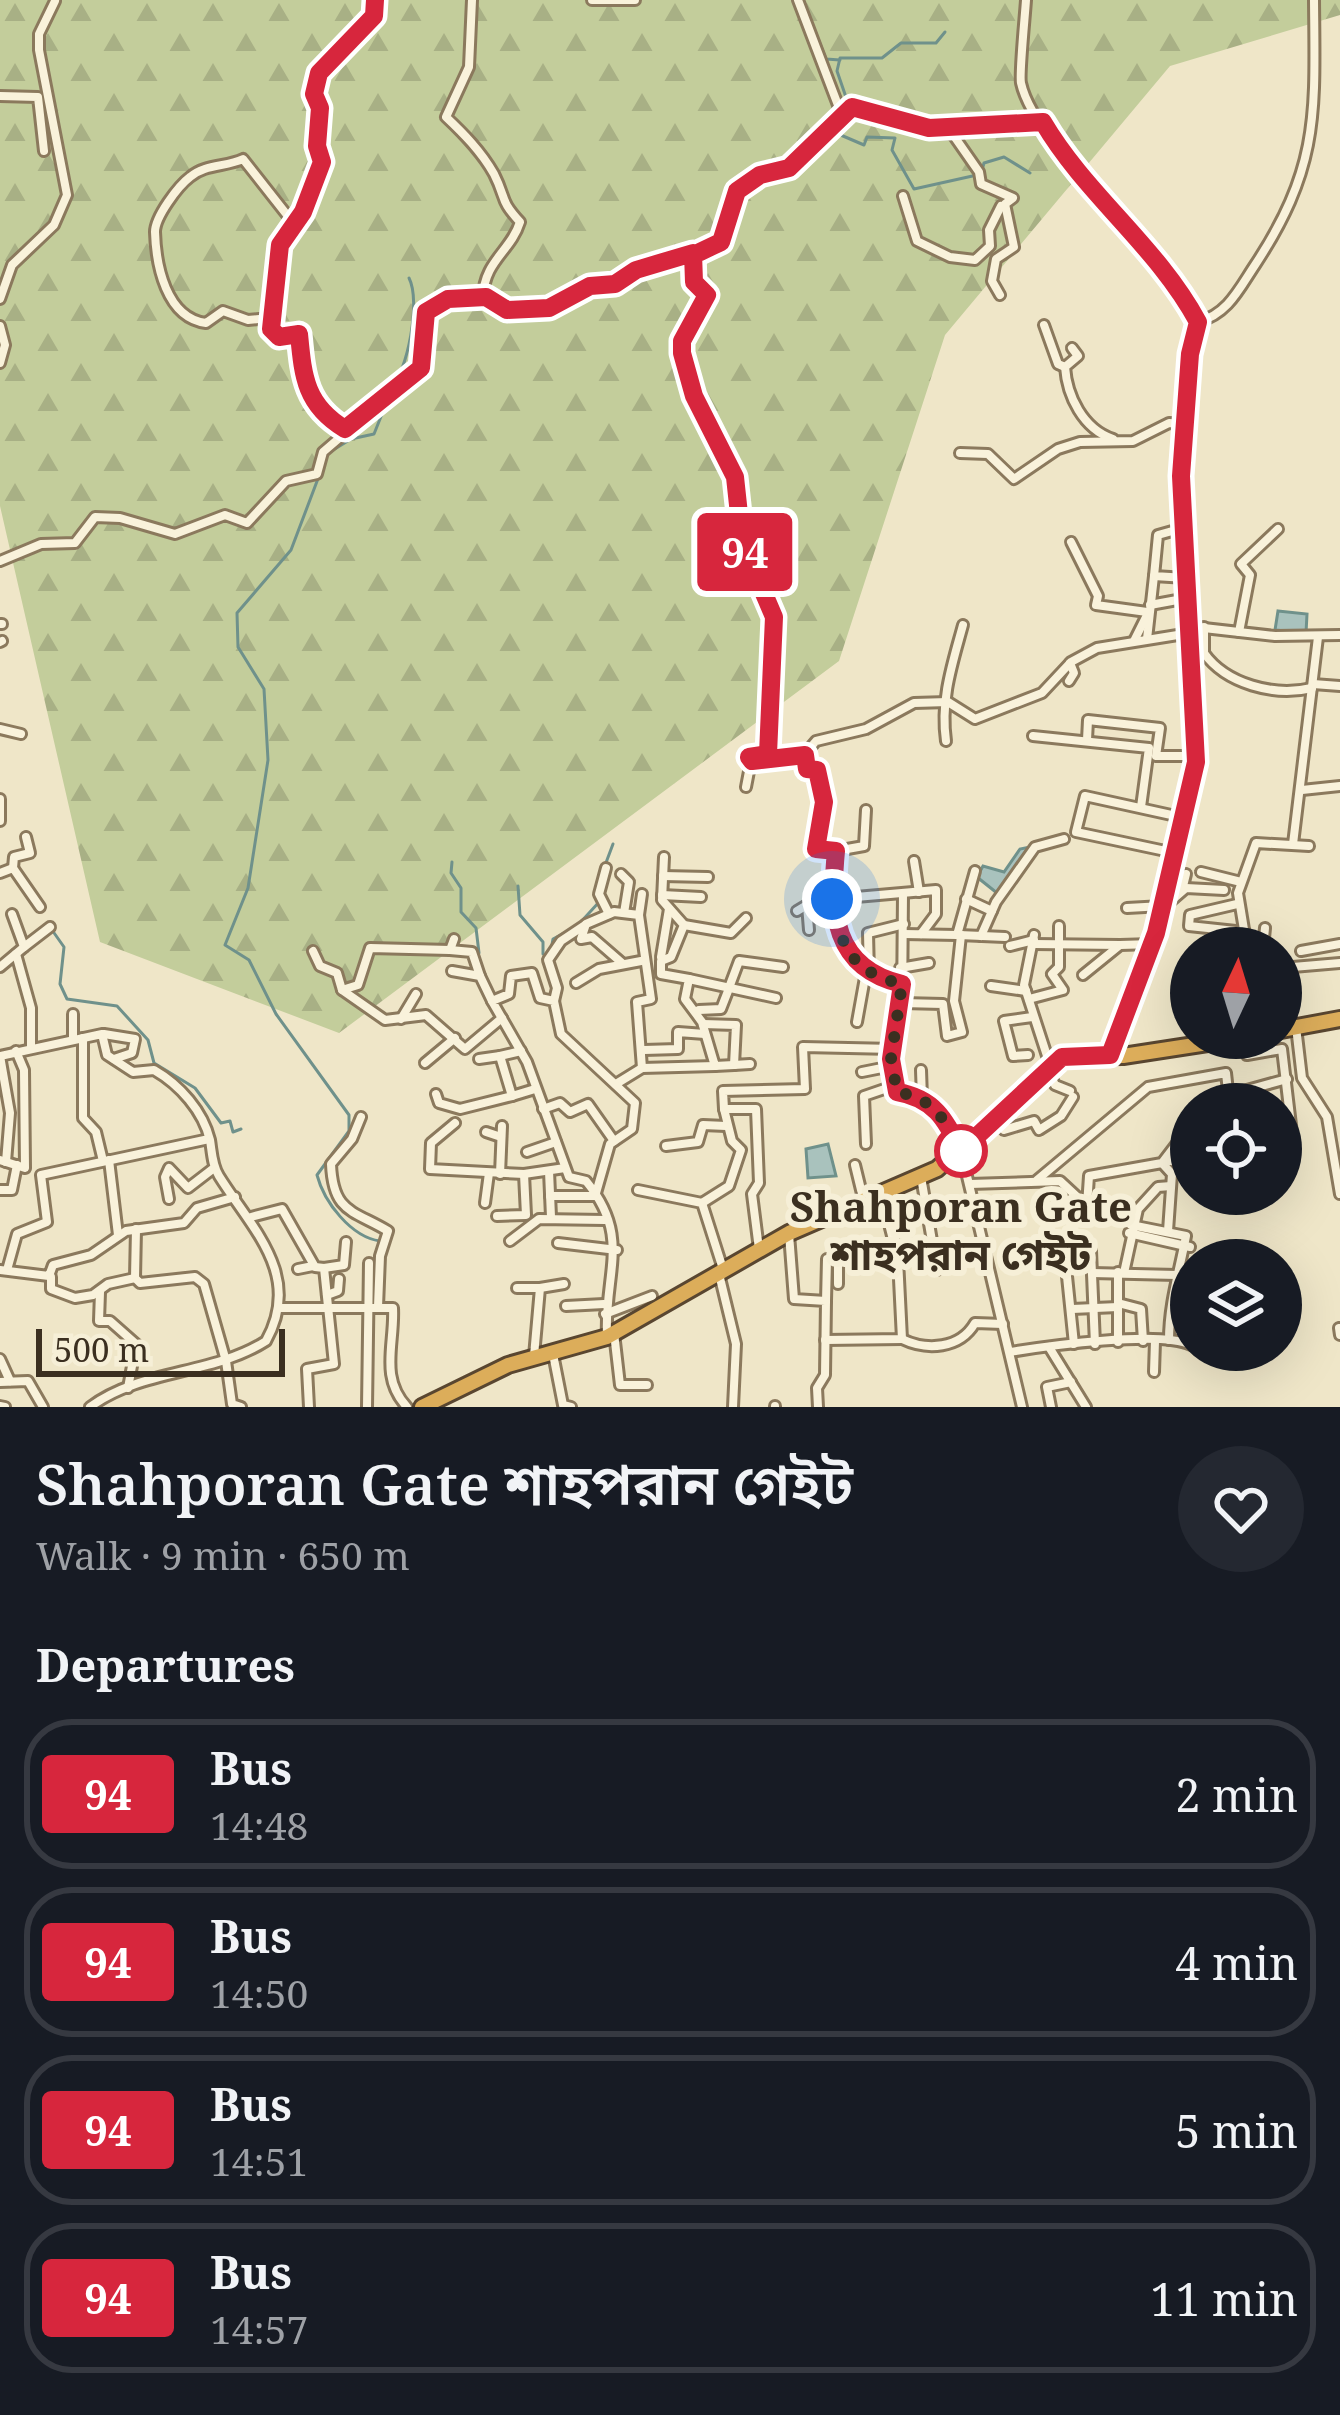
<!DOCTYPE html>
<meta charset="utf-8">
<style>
body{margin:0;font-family:"Noto Serif","Noto Sans Bengali",serif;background:#242831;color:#f1f3f6;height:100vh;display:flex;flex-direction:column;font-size:45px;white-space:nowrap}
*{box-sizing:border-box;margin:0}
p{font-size:39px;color:#9ea1a6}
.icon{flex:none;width:66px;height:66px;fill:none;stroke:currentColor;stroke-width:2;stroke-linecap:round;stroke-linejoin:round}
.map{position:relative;height:1407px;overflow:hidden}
.sheet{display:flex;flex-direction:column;background:#171b24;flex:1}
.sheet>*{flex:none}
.badge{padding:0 24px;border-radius:9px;font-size:42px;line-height:78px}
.needle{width:78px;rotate:4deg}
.tools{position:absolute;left:1170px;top:927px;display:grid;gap:24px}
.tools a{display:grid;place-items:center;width:132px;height:132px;border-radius:50%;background:#171b24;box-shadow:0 12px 48px #0002;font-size:60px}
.scale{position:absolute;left:36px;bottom:30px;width:249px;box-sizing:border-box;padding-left:12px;border:6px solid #3b2f20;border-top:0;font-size:33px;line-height:42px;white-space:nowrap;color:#3b2f20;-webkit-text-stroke:9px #f6efd7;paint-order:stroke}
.you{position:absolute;width:60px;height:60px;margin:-30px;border:9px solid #fff;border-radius:50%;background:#1a73e8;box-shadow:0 0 0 18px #1a73e833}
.map>.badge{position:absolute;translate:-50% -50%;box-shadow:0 0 0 6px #fff}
h2{padding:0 36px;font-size:45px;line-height:108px}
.round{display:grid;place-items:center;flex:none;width:126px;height:126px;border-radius:63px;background:#242831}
.summary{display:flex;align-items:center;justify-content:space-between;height:204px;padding:0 36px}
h1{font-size:57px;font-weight:600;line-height:90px}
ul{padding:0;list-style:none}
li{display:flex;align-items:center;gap:36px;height:150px;margin:0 24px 18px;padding:0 12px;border:6px solid #363941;border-radius:48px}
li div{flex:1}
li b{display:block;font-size:45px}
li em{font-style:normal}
li .badge{min-width:132px;font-weight:700;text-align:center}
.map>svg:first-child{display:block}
.forest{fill:url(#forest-firs)}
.water{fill:#a9c2bd;stroke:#6f918b;stroke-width:3}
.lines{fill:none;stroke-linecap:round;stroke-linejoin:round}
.stream{stroke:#6f918b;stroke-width:3}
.minor-casing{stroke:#8b795d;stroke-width:14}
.highway-casing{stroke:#594630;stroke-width:20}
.minor{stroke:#f9f2db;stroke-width:8}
.highway{stroke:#dcad5a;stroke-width:14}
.line-casing{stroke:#fff;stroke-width:27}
.line{stroke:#d7263d;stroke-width:18}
.walk{stroke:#3b2f20;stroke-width:12;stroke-dasharray:0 21.6}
.stop-dot{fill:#fff;stroke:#d7263d;stroke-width:6}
.labels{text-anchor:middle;stroke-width:12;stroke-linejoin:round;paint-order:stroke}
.stop-label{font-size:42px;font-weight:bold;fill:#3b2f20;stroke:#f6efd7}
</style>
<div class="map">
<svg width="1340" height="1407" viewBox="0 0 1340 1407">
<defs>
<pattern id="forest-firs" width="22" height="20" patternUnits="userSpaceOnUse" patternTransform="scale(3)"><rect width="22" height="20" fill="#c3cd9b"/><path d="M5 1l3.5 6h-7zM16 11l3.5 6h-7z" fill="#a8b085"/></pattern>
</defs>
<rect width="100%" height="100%" fill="#efe6c8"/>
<!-- forest -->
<polygon class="forest" points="0,0 1340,0 1340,15 1170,66 945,335 839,661 339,1033 100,942 0,506"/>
<!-- water -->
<g class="water">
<polygon points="1278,611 1307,614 1306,633 1275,630"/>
<polygon points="1030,847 997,893 977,877 983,866 1004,872 1020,849"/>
<polygon points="1191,971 1191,1017 1181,1018 1176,974"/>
<polygon points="828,1144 836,1176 808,1178 806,1149"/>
</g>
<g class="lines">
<!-- stream -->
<g class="stream">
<polyline points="805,6 826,59 840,60"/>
<polyline points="848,103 837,71 840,58 882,58 901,43 936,43 945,32"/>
<polyline points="844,118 836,133 864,145 867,137 895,138 892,150 914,189 977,175"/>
<polyline points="982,170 984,163 1004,157 1030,173"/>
<path d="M390,390c18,-19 31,-89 19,-112"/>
<polyline points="325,455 351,439 374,434 388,399"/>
<path d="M319,476l-28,74 -54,63 1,34 26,42 4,71 -20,128 -23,57 24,15 27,54 73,101v16l-32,44c7,27 34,62 63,66"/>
<polyline points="452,862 451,873 461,888 461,912 476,928 479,953"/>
<polyline points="604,868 613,844"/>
<polyline points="518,886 520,915 543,942 543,954"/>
<polyline points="579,924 600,901"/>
<polyline points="52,930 64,947 60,984 67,999 117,1006 148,1040 154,1063 195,1088 221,1123 230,1121 233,1132 241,1129"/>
<polyline points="551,950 553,939 566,932"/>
</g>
<!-- minor casing -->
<g class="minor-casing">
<g id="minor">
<path d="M472,0l-3,67 -23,50c17,16 35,34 48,57 13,26 5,25 26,48 -9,29 -36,39 -37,75"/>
<polyline points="592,0 635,0"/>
<polyline points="798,0 841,113"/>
<path d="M1026,0c-1,16 -7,75 -5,83 13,59 115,139 150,190 10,15 18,33 27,49"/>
<polyline points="0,96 38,97 44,151"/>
<polyline points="947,126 979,172 981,184 1013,198 1005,204 1014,247 996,259 992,281 1000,295"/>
<polyline points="903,196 917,241 950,257 975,260 990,246 989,230 1001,206"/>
<path d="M296,222l-20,36 -6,67 9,12 20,-3c4,42 6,71 46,95"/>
<polyline points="693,253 694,282 707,295 681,341 682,353 694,396 735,477 748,561 774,617 768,754 749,757"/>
<polyline points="0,299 12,265 54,225 67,195 39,50 39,34 55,1"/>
<path d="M269,318l-21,2 -25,-9 -17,12c-40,-5 -50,-58 -51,-91 0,-15 23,-46 35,-55 15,-13 36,-10 53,-18l48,61 8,-2c8,-15 27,-43 24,-60 -3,-18 -12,-64 -5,-81 13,-30 59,-37 57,-77"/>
<polyline points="1044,325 1058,364 1065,367"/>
<polyline points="0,326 5,345 0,363"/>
<path d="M1072,348l6,8 -13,11c2,29 18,62 48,72"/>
<polyline points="960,453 988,454 1014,479 1058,449 1080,442 1133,441 1169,423 1183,424"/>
<polyline points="1183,528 1158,535 1154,576 1186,578"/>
<polyline points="1071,542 1098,596 1096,605 1147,612"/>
<polyline points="0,561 41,544 75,543 95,517 120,518 175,534 225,515 247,523 286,481 317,474 323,452 421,368 429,309 459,296 486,297 507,310 549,307 590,286 615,284 636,270 712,249 724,236 738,191 760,175 789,168 852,107 929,128 1043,122"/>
<polyline points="1150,605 1188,598"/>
<polyline points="0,624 2,624"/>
<path d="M1204,627v26c22,31 70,44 108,35"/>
<polyline points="1239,632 1250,575 1241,564 1278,529"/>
<polyline points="1147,639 1154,576"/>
<polyline points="1134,641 1148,613"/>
<polyline points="0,642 2,641"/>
<polyline points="1069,681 1074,673 1070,663"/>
<polyline points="1313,684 1340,686"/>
<polyline points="0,729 21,734"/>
<polyline points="1033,736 1149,748 1141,807"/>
<polyline points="1087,740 1088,720 1160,728 1156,756 1196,756"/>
<path d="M946,741c-6,-42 7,-79 17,-116"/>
<polyline points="766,759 804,755"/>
<polyline points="746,787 751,761"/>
<polyline points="1302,790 1340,786"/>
<polyline points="0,799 0,821"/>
<polyline points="1293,844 1318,637"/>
<polyline points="836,851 864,846 866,810"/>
<polyline points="1175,853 1076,832 1085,796 1185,818"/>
<polyline points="664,857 662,900 684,925 671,957 661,961 661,974 689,979 685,999 702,1022 715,1066 734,1065"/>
<polyline points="914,861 919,892"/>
<polyline points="13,868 14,857 30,853 26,837"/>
<polyline points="606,868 599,894 609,914"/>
<polyline points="1201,872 1241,882"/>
<polyline points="0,873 13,868 40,907"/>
<polyline points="621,874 629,882 624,913"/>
<polyline points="663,876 708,877"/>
<polyline points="1182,890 1186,874"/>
<path d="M903,894l-1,115 -11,50 6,33c37,6 49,28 64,59l61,256"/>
<polyline points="662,895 701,897"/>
<polyline points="966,899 992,911"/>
<path d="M832,903c16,48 16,69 69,81"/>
<polyline points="1237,904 1190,915 1189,926 1245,932"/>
<polyline points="1164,907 1186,888 1224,890"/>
<polyline points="1127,908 1163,906"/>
<polyline points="797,911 807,905"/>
<polyline points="639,915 642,894"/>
<polyline points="684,925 731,933 746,918"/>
<polyline points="809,930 807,905 832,901"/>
<polyline points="904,934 957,935 975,871"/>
<polyline points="921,934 936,914 936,890 833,899 836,851 816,849 824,802 817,770 807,769 804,755 816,741 866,729 914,703 948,702 975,719 1042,693 1071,662 1097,648 1190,633 1195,627 1275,636 1340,635"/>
<polyline points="959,935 1005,937"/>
<polyline points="1034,935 1024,985 1050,1065"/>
<polyline points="981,936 996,902 1035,847 1064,839"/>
<polyline points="454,939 450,950 472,952 480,976"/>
<polyline points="1034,944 1120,945"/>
<polyline points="1010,946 1034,940"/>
<polyline points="24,947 50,927"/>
<polyline points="1247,948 1238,893 1256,843 1309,846"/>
<polyline points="1263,948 1265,928"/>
<polyline points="313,951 320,966 337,973 342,990 385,1020 426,1015 465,1049 502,1018"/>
<polyline points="1301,951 1340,944"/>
<polyline points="16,954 31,1008 31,1047"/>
<polyline points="661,957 669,909"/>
<polyline points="622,963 592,937 581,939 586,924 614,912 639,915 651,999 637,1002 642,1068"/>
<polyline points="0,967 24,947 12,914"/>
<polyline points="900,968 929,963"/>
<polyline points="1281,968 1340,963"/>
<polyline points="452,971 480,976 492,1001"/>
<polyline points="869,975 868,933 904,924"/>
<polyline points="1083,975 1120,945 1153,944"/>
<polyline points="689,979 776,998"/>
<polyline points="576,983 599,969 641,961"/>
<polyline points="730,985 739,961 783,967"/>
<polyline points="991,986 1026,991"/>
<polyline points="342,990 358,985 370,948 450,950"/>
<polyline points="1029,999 1063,990 1052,974 1059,967 1059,926"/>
<polyline points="554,1001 557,988 548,960 561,941 585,925"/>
<polyline points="902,1003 943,1004 947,1036 962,1032 954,1001 961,935"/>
<polyline points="1281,1004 1296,1027 1302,1078 1327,1117 1340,1194"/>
<polyline points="699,1010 721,1009 728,991"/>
<polyline points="401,1019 416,994"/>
<polyline points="857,1022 866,972"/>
<polyline points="703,1024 736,1025 734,1065 750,1064"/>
<polyline points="104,1034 135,1039 132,1053 114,1059"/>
<polyline points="83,1038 83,1118 96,1132 103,1161"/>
<polyline points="73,1039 73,1014"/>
<polyline points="1241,1039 1247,1055 1282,1049 1293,1142 1281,1150"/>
<polyline points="644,1050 678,1049 678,1032 705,1034"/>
<polyline points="521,1051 500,1056 512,1096 535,1089"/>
<polyline points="1028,1055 1013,1056 1004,1021 1032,1017"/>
<path d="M1110,1055l47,-122 39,-171 -15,-286 11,-141 6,-13c30,-8 41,-33 57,-57 65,-99 60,-152 59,-265"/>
<polyline points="479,1059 500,1056"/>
<polyline points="425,1063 455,1038"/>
<polyline points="921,1070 922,1098"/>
<polyline points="1048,1070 1055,1085 1070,1091"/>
<polyline points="862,1072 892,1066"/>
<polyline points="616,1084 642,1068 715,1066"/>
<polyline points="436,1094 439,1103 460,1109 512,1096"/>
<polyline points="543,1109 560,1103 570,1112 588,1104 614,1141"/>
<path d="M361,1117l-9,22 -21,25c2,49 22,46 57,67l-8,25 -2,51"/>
<polyline points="995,1118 1004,1130 1034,1121 1039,1130 1061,1116 1073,1097"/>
<polyline points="455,1123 431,1143 430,1169 524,1174 565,1168"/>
<polyline points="486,1132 501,1137"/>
<polyline points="866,1144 864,1096 896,1085"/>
<polyline points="666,1146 698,1142 703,1125 726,1126"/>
<polyline points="527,1152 556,1142"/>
<polyline points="0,1160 25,1168 24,1070 16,1051"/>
<polyline points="109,1160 118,1235"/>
<polyline points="1169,1161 1191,1162"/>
<path d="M6,1162l4,-49 -10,-57 102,-22 5,21 26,17 21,-2c26,15 49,41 56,70 2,12 2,25 9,36 33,53 84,99 47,165 -53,34 -125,28 -176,66"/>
<polyline points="1162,1163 1172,1174 1168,1231"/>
<polyline points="855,1165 863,1198"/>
<polyline points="549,1171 551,1217"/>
<polyline points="500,1174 502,1126"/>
<polyline points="921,1177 937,1270"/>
<polyline points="1037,1180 1148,1087 1226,1073 1228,1091 1236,1093 1287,1079"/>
<polyline points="970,1184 1060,1181 1087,1206 1089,1176 1162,1163 1178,1142 1191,1138"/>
<polyline points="0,1190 12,1190 17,1165"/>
<polyline points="638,1190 702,1203 723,1269"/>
<path d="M596,1193l14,-49 22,-15 3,-26 -74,-69 -7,-33 -14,-3 -8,-25 -21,3 -2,18 -17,7 35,61 42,115 17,4c46,56 18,92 21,154"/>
<polyline points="550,1196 596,1196"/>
<polyline points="169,1199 165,1177 169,1168 188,1188 214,1168"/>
<polyline points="485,1203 489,1173"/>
<polyline points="702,1203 729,1186 741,1150 732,1141 724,1109"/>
<polyline points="497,1216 526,1215 524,1174"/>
<polyline points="251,1217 282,1209 315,1267 324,1268 334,1364 307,1369 309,1407"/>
<path d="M1131,1225l55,11c-7,37 -17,68 -17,104"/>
<polyline points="1129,1233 1190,1247"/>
<polyline points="789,1234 794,1299 826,1301 825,1375 817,1388 818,1407"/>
<polyline points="510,1241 539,1219 605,1220"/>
<polyline points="558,1243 617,1250"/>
<polyline points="759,1249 752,1194 759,1183 756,1109 724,1109 723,1091 805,1089 803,1047 894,1049"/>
<polyline points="1091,1251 1095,1344"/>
<polyline points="1065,1257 1074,1344"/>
<polyline points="838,1259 838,1284"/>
<polyline points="324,1268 344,1265 346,1242"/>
<polyline points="298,1269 313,1266"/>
<polyline points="0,1270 49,1276 53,1265 91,1255 126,1231 184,1223 197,1208 235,1197"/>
<polyline points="7,1270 17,1234 47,1222 41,1175 209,1139"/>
<polyline points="1118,1272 1118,1342"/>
<polyline points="1092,1273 1177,1275"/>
<polyline points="1124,1273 1138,1209 1158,1187 1171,1186"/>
<polyline points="719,1274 736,1344 733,1407"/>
<polyline points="51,1277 51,1289 75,1298 93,1295 108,1284 135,1278 136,1229"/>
<polyline points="135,1278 140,1283 195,1277 204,1284 226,1361 232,1404 241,1407"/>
<polyline points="517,1288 540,1288"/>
<polyline points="100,1292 99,1321 110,1321 136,1344 128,1388"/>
<polyline points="327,1295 338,1291 339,1279"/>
<polyline points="826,1301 827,1259 846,1259"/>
<polyline points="1118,1303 1141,1309 1143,1341"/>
<polyline points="566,1306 604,1304"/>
<path d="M279,1308h114c2,36 -14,69 14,99"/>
<polyline points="1072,1309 1118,1307"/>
<polyline points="605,1314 652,1296"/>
<polyline points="1339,1328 1340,1335"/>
<polyline points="614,1333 620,1385 647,1385"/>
<path d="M902,1339c25,12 58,10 73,-16l28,1"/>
<polyline points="825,1340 902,1339 898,1259 881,1193"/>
<polyline points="1049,1347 1086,1407"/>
<polyline points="1198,1350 1222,1359"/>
<path d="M1010,1352c37,-6 151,-22 181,-7"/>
<polyline points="553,1354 563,1405 571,1407"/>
<polyline points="534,1356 540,1288 564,1284"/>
<polyline points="0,1359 10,1381"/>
<polyline points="1154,1372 1155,1341"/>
<polyline points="0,1382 28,1381 43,1407"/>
<polyline points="0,1406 5,1407"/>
<polyline points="775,1406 775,1407"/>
<polyline points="367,1407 369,1263"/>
<polyline points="1051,1407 1047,1387 1071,1382"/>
</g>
</g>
<!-- highway casing -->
<g class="highway-casing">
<g id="highway">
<polyline points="1281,1030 1340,1019"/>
<polyline points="422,1407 508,1365 607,1337 789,1233 937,1169 1062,1057 1123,1056 1240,1038"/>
</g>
</g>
<!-- minor -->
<use href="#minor" class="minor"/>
<!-- highway -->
<use href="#highway" class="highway"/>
</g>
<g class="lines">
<!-- line casing -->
<g class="line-casing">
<path id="line" d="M375,0l-1,16 -55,57 -5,21 6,14 -3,38 5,16 -19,50 -23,33 -9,84 8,8 20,-3c4,42 6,71 46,95l76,-61 5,-56 22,-13 38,-2 21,13 42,-2 41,-22 25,-2 21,-14 57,-17 1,29 13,13 -25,46v12l12,43 41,81 7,65 32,75 -6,137 -19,3 3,4 53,-6 2,14 10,1 7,32 -8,47 20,2c-6,61 -3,117 66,133l-11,75 6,33c37,6 49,28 64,59l101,-94 48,-2 46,-122 40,-171 -15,-286 9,-122 8,-32c-41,-76 -112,-127 -155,-200l-114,6 -77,-21 -63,61 -29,7 -23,16 -16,51 -21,10"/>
</g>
<!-- line -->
<use href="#line" class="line"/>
<!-- walk -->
<path class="walk" d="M832,899c9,49 20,73 70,85l-11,75 6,33c37,6 49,29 64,59"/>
</g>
<!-- markers -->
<circle class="stop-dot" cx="961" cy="1151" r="24"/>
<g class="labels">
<!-- stop labels -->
<g class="stop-label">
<text x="961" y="1222">Shahporan Gate<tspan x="961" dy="48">শাহপরান গেইট</tspan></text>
</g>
</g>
</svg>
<div class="tools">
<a><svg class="needle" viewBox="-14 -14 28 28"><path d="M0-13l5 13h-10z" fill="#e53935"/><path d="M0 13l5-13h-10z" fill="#9ea1a6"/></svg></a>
<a><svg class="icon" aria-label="locate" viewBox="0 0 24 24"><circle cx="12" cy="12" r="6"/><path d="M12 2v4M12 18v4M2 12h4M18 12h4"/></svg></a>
<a><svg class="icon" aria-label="layers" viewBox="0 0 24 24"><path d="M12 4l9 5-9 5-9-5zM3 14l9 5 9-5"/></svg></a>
</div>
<div class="scale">500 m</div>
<div class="you" style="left:832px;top:899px"></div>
<b class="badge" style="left:745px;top:552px;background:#d7263d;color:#fff">94</b>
</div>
<section class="sheet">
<div class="summary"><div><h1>Shahporan Gate শাহপরান গেইট</h1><p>Walk · 9 min · 650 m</p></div><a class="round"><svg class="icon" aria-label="heart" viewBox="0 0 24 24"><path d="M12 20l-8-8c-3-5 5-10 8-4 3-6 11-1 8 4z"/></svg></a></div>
<h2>Departures</h2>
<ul>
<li><span class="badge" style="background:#d7263d;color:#fff">94</span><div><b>Bus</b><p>14:48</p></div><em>2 min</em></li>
<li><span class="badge" style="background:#d7263d;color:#fff">94</span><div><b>Bus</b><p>14:50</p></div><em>4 min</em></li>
<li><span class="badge" style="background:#d7263d;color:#fff">94</span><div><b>Bus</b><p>14:51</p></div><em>5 min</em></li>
<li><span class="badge" style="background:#d7263d;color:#fff">94</span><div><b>Bus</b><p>14:57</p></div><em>11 min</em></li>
</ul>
</section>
